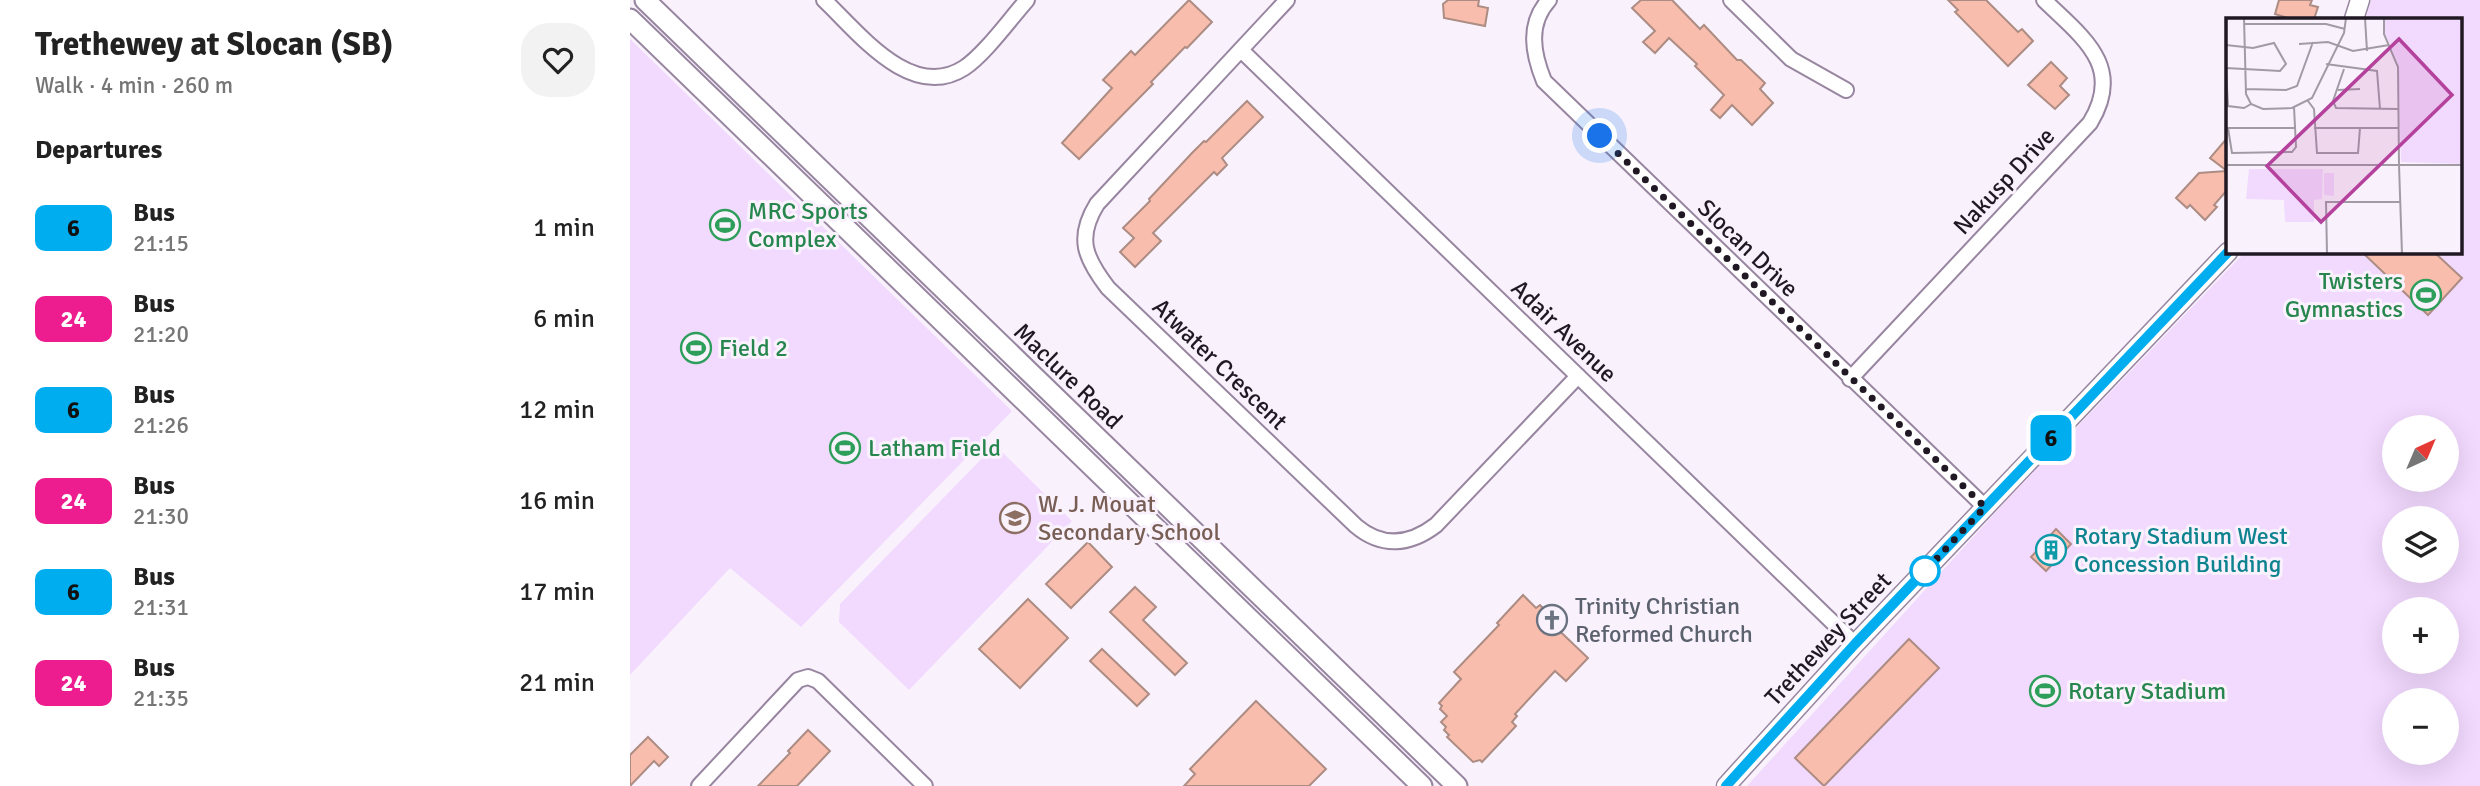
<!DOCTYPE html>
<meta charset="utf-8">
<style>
body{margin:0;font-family:Signika,sans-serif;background:#f2f2f2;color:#222;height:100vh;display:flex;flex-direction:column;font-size:26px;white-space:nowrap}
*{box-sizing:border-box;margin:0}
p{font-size:23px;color:#767676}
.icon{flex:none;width:38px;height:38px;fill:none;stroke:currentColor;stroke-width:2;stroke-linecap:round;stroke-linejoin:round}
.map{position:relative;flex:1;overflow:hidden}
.panel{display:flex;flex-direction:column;background:#fff;width:630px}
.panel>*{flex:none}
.badge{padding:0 14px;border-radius:10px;font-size:24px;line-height:46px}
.needle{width:46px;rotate:44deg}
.fabs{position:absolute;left:1752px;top:415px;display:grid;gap:14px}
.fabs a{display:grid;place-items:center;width:77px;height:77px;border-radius:50%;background:#fff;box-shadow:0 7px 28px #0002;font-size:35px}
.you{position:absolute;width:35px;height:35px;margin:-18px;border:5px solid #fff;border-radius:50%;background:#1a73e8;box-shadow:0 0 0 10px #1a73e833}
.map>.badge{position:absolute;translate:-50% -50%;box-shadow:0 0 0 4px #fff}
h2{padding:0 35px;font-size:26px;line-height:63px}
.round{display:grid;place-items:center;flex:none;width:74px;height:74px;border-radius:28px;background:#f2f2f2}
.overview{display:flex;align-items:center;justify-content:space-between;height:119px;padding:0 35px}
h1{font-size:33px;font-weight:700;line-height:52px}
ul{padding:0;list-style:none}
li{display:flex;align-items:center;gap:21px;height:91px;padding:0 35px}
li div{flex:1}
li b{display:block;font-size:26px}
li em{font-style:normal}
li .badge{min-width:77px;font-weight:700;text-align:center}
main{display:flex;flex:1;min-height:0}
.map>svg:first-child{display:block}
.green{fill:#f2d9fe;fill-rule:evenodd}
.building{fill:#f8bdad;stroke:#ad8c83;stroke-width:2}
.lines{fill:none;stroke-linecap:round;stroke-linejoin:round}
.minor-casing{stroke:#9886a0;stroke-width:18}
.tertiary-casing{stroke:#9886a0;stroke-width:21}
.secondary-casing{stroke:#9886a0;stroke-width:23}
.minor{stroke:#fff;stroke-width:14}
.tertiary{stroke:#fff;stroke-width:18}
.secondary{stroke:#fff;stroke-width:19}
.line-casing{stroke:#fff;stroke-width:16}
.line{stroke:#00aeef;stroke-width:10}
.walk{stroke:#201923;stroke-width:7;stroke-dasharray:0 12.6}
.stop-dot{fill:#fff;stroke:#00aeef;stroke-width:3.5}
.labels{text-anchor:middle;stroke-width:6;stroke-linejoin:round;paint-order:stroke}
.street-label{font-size:24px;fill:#201923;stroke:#f9f2fd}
.leisure-label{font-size:24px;fill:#27864d;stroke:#f9f2fd;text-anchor:start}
.education-label{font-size:24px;fill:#785e54;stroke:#f9f2fd;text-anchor:start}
.culture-label{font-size:24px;fill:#0d838f;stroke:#f9f2fd;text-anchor:start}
.worship-label{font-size:24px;fill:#5b616d;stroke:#f9f2fd;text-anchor:start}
.inset-road{fill:none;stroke:#a29ba6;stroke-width:2}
.view{fill:#b4429c;fill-opacity:0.15;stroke:#b4429c;stroke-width:3.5}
.inset-edge{fill:none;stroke:#201923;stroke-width:3.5}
</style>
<main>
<section class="panel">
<div class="overview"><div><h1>Trethewey at Slocan (SB)</h1><p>Walk · 4 min · 260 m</p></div><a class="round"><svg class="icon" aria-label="heart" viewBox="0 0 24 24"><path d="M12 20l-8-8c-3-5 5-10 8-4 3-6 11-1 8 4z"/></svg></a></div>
<h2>Departures</h2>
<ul>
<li><span class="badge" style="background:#00aeef;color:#111">6</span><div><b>Bus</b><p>21:15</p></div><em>1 min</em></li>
<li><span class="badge" style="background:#ed1d8f;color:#fff">24</span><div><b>Bus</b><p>21:20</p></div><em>6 min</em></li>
<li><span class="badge" style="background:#00aeef;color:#111">6</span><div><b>Bus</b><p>21:26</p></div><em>12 min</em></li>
<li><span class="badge" style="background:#ed1d8f;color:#fff">24</span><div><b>Bus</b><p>21:30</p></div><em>16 min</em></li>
<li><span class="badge" style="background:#00aeef;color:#111">6</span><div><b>Bus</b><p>21:31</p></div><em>17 min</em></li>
<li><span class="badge" style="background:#ed1d8f;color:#fff">24</span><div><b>Bus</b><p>21:35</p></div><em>21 min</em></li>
</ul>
</section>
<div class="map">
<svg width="1850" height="786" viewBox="0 0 1850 786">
<rect width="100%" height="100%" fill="#f9f2fd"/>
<!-- green -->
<g class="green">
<path d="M1741,0h109v786h-733l257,-283 241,-251h216v-233h-95zM1764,427h52v53h-52zM1764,518h52v52h-52zM1764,609h52v53h-52zM1764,700h52v52h-52z"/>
<polygon points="0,39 382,411 171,627 100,568 0,675"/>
<polygon points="365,445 442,521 279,690 209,622 210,604"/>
</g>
<!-- building -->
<g class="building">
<polygon points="559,0 582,22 557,48 555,47 521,82 523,84 449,159 432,143 482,88 473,80 501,51 505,55"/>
<polygon points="818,0 849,0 848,6 858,8 855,26 814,18 813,4"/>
<polygon points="1011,0 1042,0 1070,29 1074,25 1107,60 1111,60 1135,83 1130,89 1143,103 1122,125 1102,105 1090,118 1081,110 1094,95 1065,66 1067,64 1039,38 1025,53 1013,42 1025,31 1002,8"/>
<polygon points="1318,0 1356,0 1388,32 1392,29 1403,41 1378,66 1325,12 1328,10"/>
<polygon points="1649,0 1682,0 1680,5 1688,7 1684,19 1661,19 1645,14"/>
<polygon points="1421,62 1437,78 1430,86 1439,95 1425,109 1398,85"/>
<polygon points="617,101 633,117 592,158 597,165 587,175 584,172 523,233 531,241 505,267 490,252 504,238 493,228 520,201 519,199 562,153 574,141 576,142"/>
<polygon points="1598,137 1598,189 1584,205 1587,207 1575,220 1560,205 1557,208 1546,198 1569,173 1597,171 1580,158"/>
<polygon points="1732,252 1804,252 1832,278 1798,315"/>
<polygon points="1426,529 1441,544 1416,571 1401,557"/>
<polygon points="458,542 482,567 441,608 416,584"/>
<polygon points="505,587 526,607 513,620 557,663 545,675 480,612"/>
<polygon points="893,595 906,608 910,605 919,614 915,617 958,658 936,681 925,671 885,714 887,716 882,722 886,726 852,762 850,760 843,762 817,737 819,735 814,730 816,727 811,722 817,716 810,709 812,706 809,703 831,679 824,672 869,625 867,623"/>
<polygon points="398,599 438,638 390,688 349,649"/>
<polygon points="1279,639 1309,668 1194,786 1165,758"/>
<polygon points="472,649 519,694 507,706 460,661"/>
<polygon points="626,701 696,769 679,786 554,786 565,774 560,769"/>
<polygon points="178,730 200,751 167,786 128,786 160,753 158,751"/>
<polygon points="18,737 38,757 29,766 24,761 0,786 0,755"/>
</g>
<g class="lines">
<!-- minor casing -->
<g class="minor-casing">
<g id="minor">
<path d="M194,0c34,32 87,102 140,68 21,-14 46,-49 63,-68"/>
<path d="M657,0l-190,204c-21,34 -12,54 11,84l248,238c26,22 54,19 80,-1l142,-149"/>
<path d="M919,0c-22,24 -16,54 -5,81l441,426"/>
<polyline points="1101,0 1161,59 1216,90"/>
<polyline points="611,50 1225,644"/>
<path d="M1220,379l240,-256c35,-57 -8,-86 -46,-123"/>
<polyline points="69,786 168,680 178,677 188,681 295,786"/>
</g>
</g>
<!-- tertiary casing -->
<g class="tertiary-casing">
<g id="tertiary">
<polyline points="1724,19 1730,0"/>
<polyline points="1096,786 1225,644 1598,252"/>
</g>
</g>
<!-- secondary casing -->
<g class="secondary-casing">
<g id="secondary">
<polyline points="15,0 827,786"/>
<polyline points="0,19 792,786"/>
</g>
</g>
<!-- minor -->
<use href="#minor" class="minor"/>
<!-- tertiary -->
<use href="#tertiary" class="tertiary"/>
<!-- secondary -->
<use href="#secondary" class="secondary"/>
</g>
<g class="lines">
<!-- line casing -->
<g class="line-casing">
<polyline id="line" points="1096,786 1225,644 1598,252"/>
</g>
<!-- line -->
<use href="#line" class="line"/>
<!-- walk -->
<polyline class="walk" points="970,136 1355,507 1295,571"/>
</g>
<!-- icons -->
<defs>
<g id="stadium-ring" transform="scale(1.575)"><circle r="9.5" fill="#f9f2fd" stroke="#2e9e5b" stroke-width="1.5"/><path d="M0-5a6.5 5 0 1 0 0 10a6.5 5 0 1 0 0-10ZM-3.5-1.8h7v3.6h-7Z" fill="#2e9e5b"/></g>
<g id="school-ring" transform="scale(1.575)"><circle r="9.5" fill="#f9f2fd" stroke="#8d6e63" stroke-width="1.5"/><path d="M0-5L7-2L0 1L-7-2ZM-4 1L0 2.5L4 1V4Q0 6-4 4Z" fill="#8d6e63"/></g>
<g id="building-ring" transform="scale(1.575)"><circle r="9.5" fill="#f9f2fd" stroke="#0f9aa8" stroke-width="1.5"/><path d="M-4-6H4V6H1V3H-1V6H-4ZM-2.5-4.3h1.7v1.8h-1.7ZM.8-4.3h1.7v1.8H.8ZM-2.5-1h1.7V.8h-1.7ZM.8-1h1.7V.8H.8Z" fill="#0f9aa8"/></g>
<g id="church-ring" transform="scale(1.575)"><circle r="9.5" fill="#f9f2fd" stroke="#6b7280" stroke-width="1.5"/><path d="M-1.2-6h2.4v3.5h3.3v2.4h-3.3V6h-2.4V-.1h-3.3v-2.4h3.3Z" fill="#6b7280"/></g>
</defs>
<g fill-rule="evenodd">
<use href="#stadium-ring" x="95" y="225"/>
<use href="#stadium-ring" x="1796" y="295"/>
<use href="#stadium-ring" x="66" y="348"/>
<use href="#stadium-ring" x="215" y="448"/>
<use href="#school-ring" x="385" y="518"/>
<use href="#building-ring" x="1421" y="550"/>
<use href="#church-ring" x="922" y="620"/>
<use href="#stadium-ring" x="1415" y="691"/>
</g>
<!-- markers -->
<circle class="stop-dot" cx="1295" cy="571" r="14"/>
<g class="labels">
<!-- street labels -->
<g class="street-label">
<text transform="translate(1374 181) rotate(-47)" y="8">Nakusp Drive</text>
<text transform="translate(1118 248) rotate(44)" y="8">Slocan Drive</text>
<text transform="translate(934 331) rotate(44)" y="8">Adair Avenue</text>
<text transform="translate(590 364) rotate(44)" y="8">Atwater Crescent</text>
<text transform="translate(438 376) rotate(44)" y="8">Maclure Road</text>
<text transform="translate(1198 639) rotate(-47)" y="8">Trethewey Street</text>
</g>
<!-- leisure labels -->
<g class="leisure-label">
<text x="118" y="219">MRC Sports<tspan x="118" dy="28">Complex</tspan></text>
<text x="1773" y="289" text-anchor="end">Twisters<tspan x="1773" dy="28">Gymnastics</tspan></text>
<text x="89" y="356">Field 2</text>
<text x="238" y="456">Latham Field</text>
<text x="1438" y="699">Rotary Stadium</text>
</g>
<!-- education labels -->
<g class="education-label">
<text x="408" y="512">W. J. Mouat<tspan x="408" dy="28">Secondary School</tspan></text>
</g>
<!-- culture labels -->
<g class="culture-label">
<text x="1444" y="544">Rotary Stadium West<tspan x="1444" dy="28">Concession Building</tspan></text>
</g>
<!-- worship labels -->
<g class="worship-label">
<text x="945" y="614">Trinity Christian<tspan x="945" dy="28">Reformed Church</tspan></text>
</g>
</g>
<!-- overview -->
<g transform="translate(1596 18)">
<rect width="236" height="236" fill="#f9f2fd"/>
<path d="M158,0h78v146l-61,-2 -3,-99 -13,-30zM23,151h74l-1,30 -8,1v22h-29l-1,-22 -38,-1zM98,155h10v23l-10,-1z" fill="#f2d9fe"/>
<path class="inset-road" d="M18,0l2,76 5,10 12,5 29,-1 20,-10 32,-65 2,-15M139,0l2,33M158,0v16l14,33 1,98M18,6h82l19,5M73,26l29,-2 25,9 36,-6M0,27l27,3 21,-5 12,21 -6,7 -54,-3M100,46l51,7 3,38M0,50l2,38 16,2 7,-4M118,51l-11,32 3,7 62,1M19,71l41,1 11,-4 16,-44M112,72l22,-1M82,83l6,8 3,44h41l2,-25M1,110h68M2,110l4,25 60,-1 4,-5 -2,-40M88,110h84M0,147h237M173,147l3,89M101,236l-1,-52h74"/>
<path class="view" d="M173,21l53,56 -131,127 -54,-56z"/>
<rect width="236" height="236" class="inset-edge"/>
</g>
</svg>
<div class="fabs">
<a><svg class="needle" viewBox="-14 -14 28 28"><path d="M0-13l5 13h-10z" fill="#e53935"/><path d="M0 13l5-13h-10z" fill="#767676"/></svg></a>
<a><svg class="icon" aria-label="layers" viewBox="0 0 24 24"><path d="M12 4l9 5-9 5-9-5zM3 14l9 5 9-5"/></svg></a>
<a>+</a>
<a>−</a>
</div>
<div class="you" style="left:970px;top:136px"></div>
<b class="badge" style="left:1421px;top:438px;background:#00aeef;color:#111">6</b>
</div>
</main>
